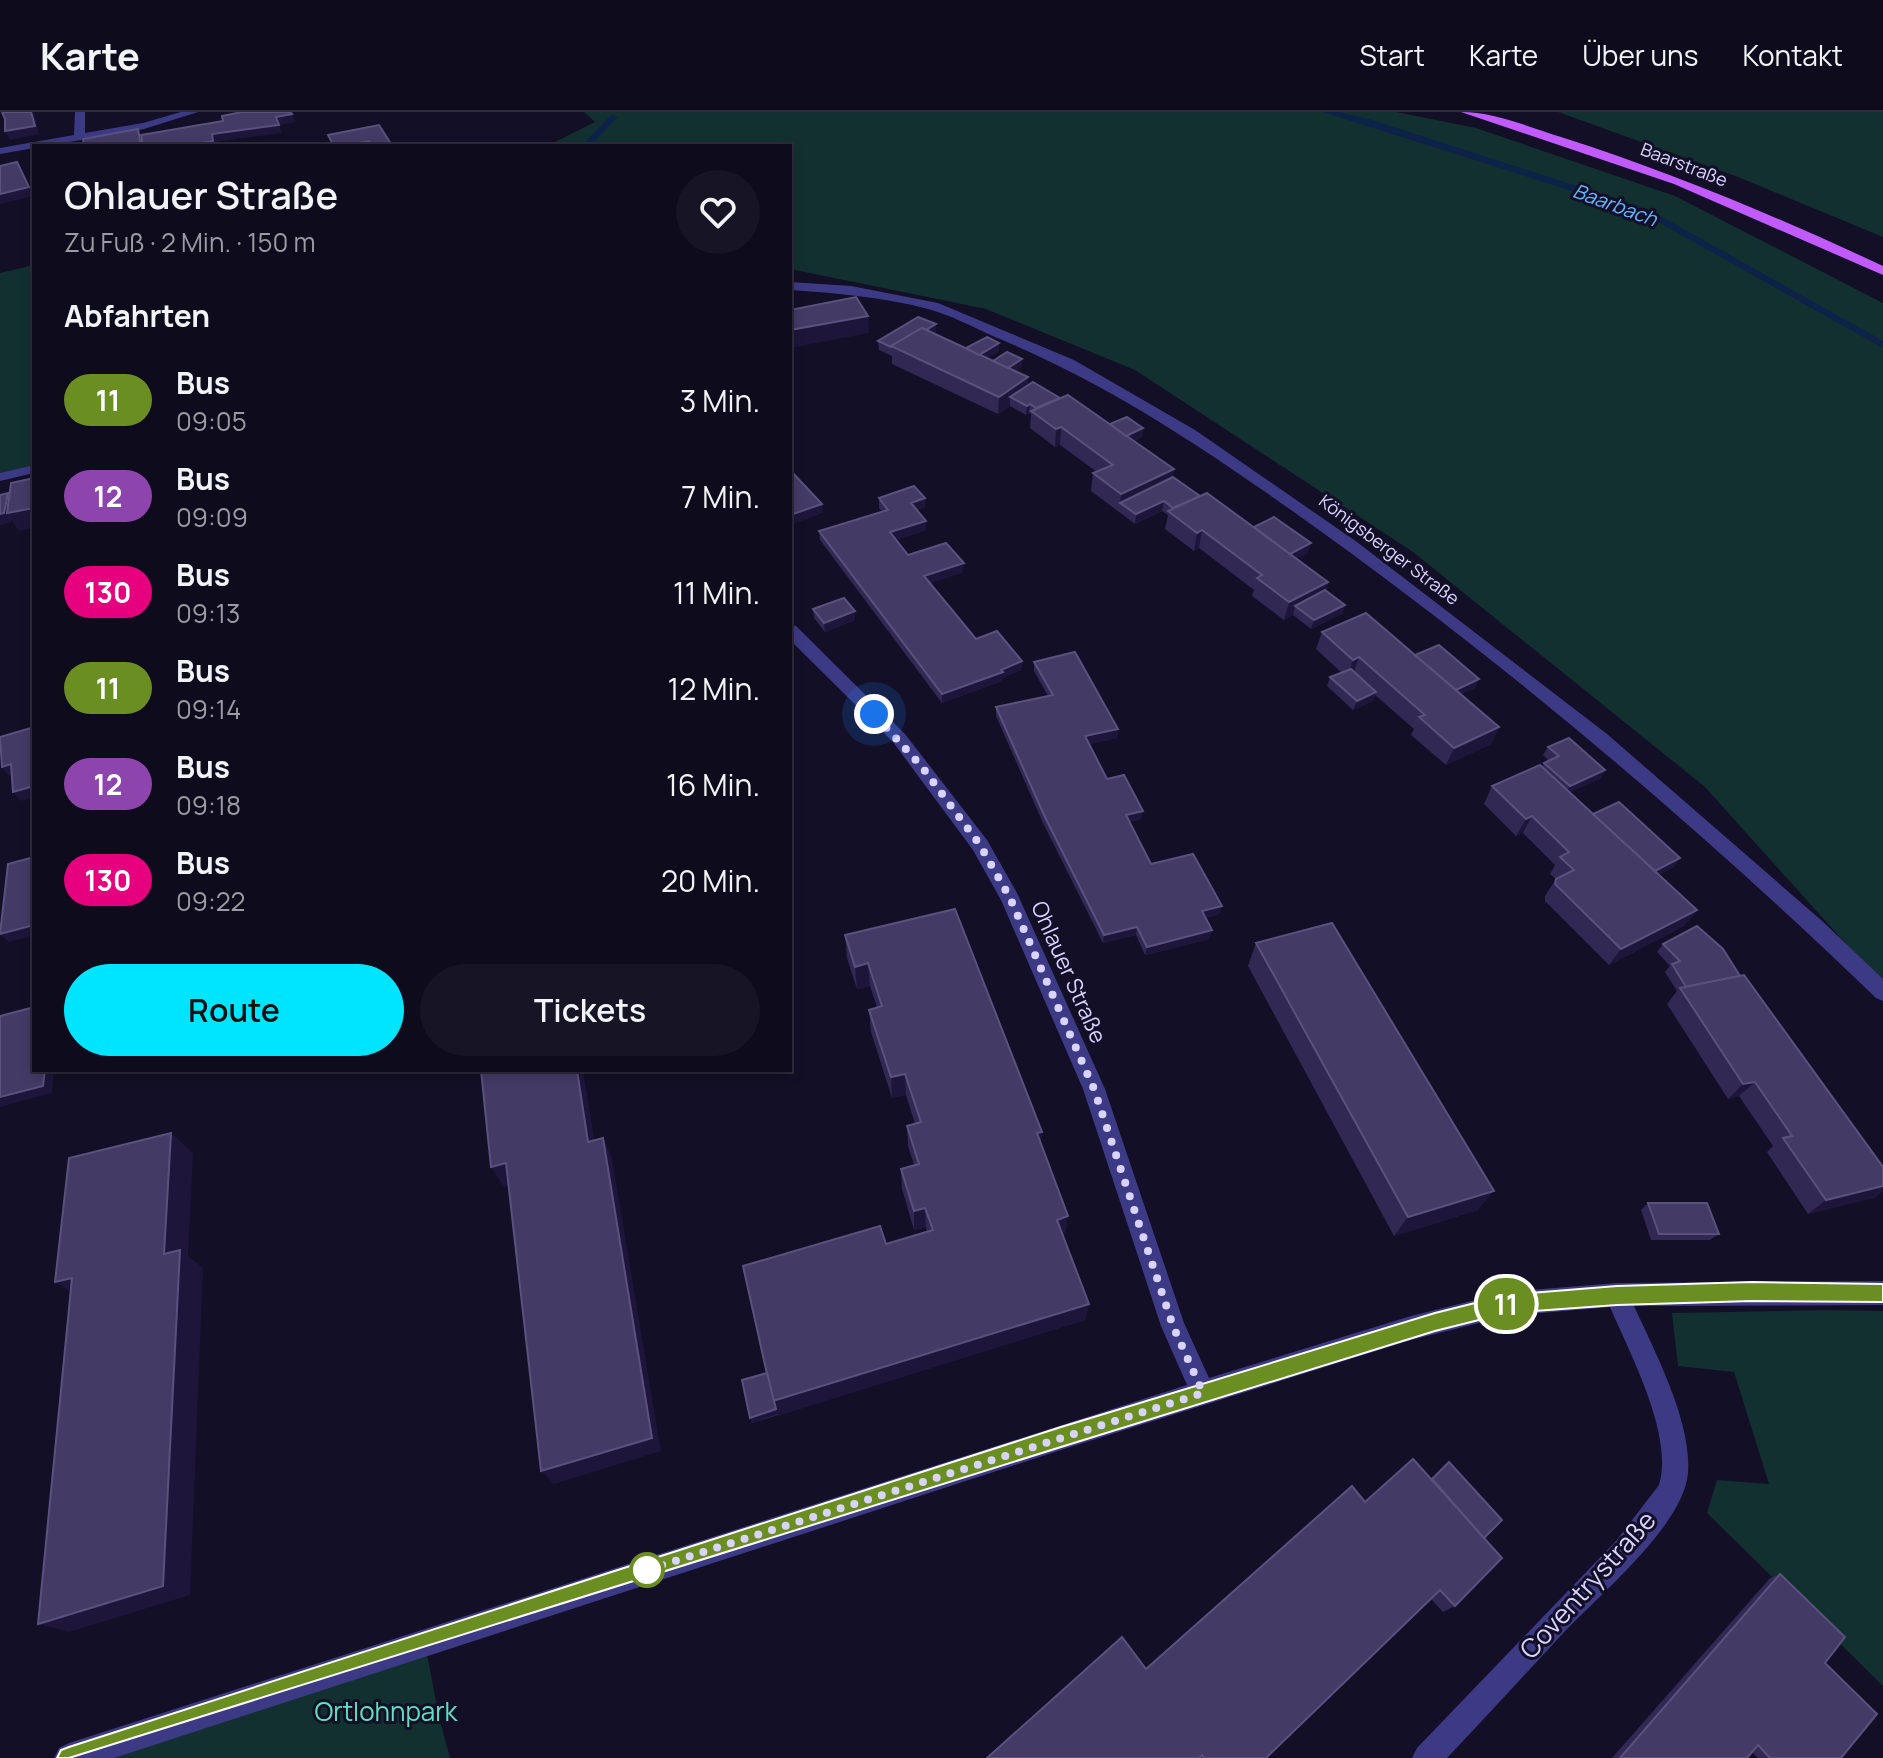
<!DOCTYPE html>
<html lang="de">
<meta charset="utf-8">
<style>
body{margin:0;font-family:Manrope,sans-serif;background:#171425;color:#f1f3f6;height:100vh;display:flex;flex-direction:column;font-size:30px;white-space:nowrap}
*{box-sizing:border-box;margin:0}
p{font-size:26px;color:#9b9ba3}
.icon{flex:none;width:44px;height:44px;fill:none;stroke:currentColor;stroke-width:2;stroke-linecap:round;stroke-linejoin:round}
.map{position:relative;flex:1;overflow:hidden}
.side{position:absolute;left:32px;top:32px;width:760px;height:928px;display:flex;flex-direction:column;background:#0e0b1c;border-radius:0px;box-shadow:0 4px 12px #0003,0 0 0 2px #2e2b3b}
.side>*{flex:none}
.badge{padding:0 16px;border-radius:26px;font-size:28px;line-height:52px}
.you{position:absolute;width:40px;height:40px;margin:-20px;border:6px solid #fff;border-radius:50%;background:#1a73e8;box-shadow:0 0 0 12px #1a73e833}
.map>.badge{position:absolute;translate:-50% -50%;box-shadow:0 0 0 4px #fff}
h2{padding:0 32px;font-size:30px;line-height:72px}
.round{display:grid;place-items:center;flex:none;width:84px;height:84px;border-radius:42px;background:#171425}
.head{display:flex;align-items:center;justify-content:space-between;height:136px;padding:0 32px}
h1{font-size:38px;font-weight:600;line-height:60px}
.button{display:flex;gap:16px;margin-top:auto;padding:16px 32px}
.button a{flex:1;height:92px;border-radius:48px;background:#00e5ff;color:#111;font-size:32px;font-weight:600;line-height:92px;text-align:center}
.button a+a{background:#171425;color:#f1f3f6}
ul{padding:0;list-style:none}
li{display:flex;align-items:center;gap:24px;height:96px;padding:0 32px}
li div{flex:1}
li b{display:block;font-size:30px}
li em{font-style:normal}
li .badge{min-width:88px;font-weight:700;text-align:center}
header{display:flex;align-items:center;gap:48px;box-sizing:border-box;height:112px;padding:0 40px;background:#0e0b1c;border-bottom:2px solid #2e2b3b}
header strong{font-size:38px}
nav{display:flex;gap:44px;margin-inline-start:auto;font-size:28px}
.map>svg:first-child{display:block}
.green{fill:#12302f}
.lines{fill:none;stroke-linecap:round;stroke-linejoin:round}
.stream{fill:#0c2248;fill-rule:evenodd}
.minor{fill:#3d3a85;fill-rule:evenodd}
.major{fill:#c25bff;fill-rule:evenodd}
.wall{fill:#312854}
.shaded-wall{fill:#1d163a}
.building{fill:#433a66;stroke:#5a527e;stroke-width:2}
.line{fill:#6b8e23;stroke:#fff;stroke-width:2}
.walk{stroke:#d9d4ff;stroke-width:8;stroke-dasharray:0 14.4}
.stop-dot{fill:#fff;stroke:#6b8e23;stroke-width:4}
.labels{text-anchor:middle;stroke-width:6;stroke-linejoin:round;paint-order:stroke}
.far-street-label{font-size:18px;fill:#d9d4ff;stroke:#130f26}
.far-water-label{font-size:20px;font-style:italic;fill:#62b6ff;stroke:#130f26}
.street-label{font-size:22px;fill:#d9d4ff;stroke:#130f26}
.near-street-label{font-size:26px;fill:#d9d4ff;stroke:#130f26}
.near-park-label{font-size:26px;fill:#5fe0c0;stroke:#130f26}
</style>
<header>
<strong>Karte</strong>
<nav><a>Start</a><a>Karte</a><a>Über uns</a><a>Kontakt</a></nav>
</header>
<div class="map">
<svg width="1883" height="1646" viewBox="0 0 1883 1646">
<rect width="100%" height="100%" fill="#130f26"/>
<!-- green -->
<g class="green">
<polygon points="584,0 1396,0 1476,16 1675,84 1883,191 1883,873 1705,675 1413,440 1135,258 986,197 790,157 790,34 547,34 595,10"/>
<polygon points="1558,0 1883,0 1883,125 1738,65"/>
<polygon points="34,153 34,353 0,361 0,161"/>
<polygon points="1827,1198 1883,1199 1883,1574 1707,1401 1717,1368 1769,1372 1734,1260 1678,1254 1672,1201"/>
<polygon points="426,1537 439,1605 450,1646 94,1646"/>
</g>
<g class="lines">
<!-- stream -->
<g class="stream">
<polygon points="1323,0 1338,0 1369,7 1648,97 1883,229 1883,236 1642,101"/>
<polygon points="611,3 618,5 590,34 581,34"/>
</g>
<!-- minor -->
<g class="minor">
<polygon points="75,0 85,0 85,21 143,11 181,0 198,0 144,17 0,42 0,36 74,23"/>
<path d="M790,170l61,4 87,17 136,57 121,70 162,112 250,192 214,186 62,59v22l-7,-3c-191,-184 -394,-355 -612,-507 -88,-61 -170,-113 -269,-154 -22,-10 -45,-22 -67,-28 -45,-12 -92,-16 -138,-19z"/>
<polygon points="34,353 34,361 0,369 0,361"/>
<path d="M790,513l6,1 109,108 82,106 30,53 88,196 79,234 25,55 202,-62 96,-24 110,-9 266,-2v24l-249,1c21,46 58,116 54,167 -4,51 -86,120 -121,156 -40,43 -79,86 -120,129h-35l5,-10 199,-207 43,-56c15,-50 -29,-131 -49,-178l-103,9 -96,24 -350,110 -947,308h-60l5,-10 10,-5 1118,-358 -26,-59 -78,-237 -82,-189 -28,-50 -80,-108 -103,-102z"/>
</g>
<!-- major -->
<path class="major" d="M1461,0c33,0 68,15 100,25 110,35 217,80 322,129v9l-209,-91z"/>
</g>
<!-- wall -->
<g class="wall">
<polygon points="936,212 936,221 934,222 966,237 999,239 987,246 993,249 1022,247 1021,256 1016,259 1028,265 1028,274 1060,286 1110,312 1143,316 1142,325 1134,329 1174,357 1172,366 1200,384 1254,415 1308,441 1297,446 1328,470 1326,479 1345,493 1342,502 1311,517 1293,503 1284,508 1252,484 1254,478 1199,436 1194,439 1165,417 1168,403 1162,399 1135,412 1091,379 1093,361 1097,360 1060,333 1055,335 1030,316 1031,302 1029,301 1026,303 1010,294 998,302 892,252 892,244 879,238 878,229"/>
<polygon points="879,386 925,395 917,398 926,409 926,418 896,428 908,443 963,460 930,471 976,527 1022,549 1021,558 1002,566 1002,569 942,591 820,428 819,419 882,399 879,396"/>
<polygon points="813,497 855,508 825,520 814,506"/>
<polygon points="1322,520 1415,543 1475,576 1461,582 1499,615 1491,632 1446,653 1411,623 1414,617 1375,583 1373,589 1353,598 1327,574 1330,565 1342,561 1316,537"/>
<polygon points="1034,550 1118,617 1117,626 1089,632 1107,667 1143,699 1141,707 1130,710 1151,752 1222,794 1219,802 1205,806 1212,818 1209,827 1145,843 1136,823 1103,831 1043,711 996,604 996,595 1048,584 1034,559"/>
<polygon points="1548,635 1605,658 1600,667 1569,680 1593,702 1674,755 1658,763 1697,798 1684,814 1609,853 1545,789 1545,784 1556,767 1550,762 1555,753 1523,721 1516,724 1484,692 1492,674 1542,655 1544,651 1549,649 1543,643"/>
<polygon points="1697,814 1876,1085 1808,1102 1767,1040 1773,1034 1739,984 1728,987 1667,892 1677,879 1665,860 1670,854 1657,840 1663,832"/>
<polygon points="845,823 1041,1032 1068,1104 1065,1122 1063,1123 1089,1192 1085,1208 752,1311 750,1306 767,1261 886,1132 927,1120 926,1115 914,1118 902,1077 901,1057 914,1053 908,1034 907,1014 915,1012 906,983 892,986 871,920 869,898 877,895 870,874 857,877 847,846"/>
<polygon points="1256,831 1478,1098 1394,1124 1248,854"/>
<polygon points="1648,1091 1719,1122 1710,1128 1651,1128 1641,1098"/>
<polygon points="1449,1350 1484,1426 1455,1494 1443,1500 1431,1487 1266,1646 987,1646 1146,1557 1365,1390 1431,1367"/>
<polygon points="1780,1462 1825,1551 1841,1646 1758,1646 1752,1640 1747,1646 1612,1646 1770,1466"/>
</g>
<!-- shaded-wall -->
<g class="shaded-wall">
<polygon points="31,0 34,0 39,22 10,28 5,19"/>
<polygon points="292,2 296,10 279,13 276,5"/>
<polygon points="279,13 282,21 215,30 216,34 187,34 212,22"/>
<polygon points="369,29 371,34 342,34"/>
<polygon points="21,58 34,84 0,92 0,82"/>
<polygon points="868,204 869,221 790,236 790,218"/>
<polygon points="936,212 936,221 921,230 918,223"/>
<polygon points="999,231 999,239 979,252 979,243"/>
<polygon points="1022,247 1021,256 1000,270 1000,261"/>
<polygon points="1028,265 1027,283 1010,285 1010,294 998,302 999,285"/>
<polygon points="1030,292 1029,301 1026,303 1027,294"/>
<polygon points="1061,315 1060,333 1055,335 1056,317"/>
<polygon points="1143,316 1142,325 1117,336 1118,327"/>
<polygon points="1174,357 1171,375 1120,391 1119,400 1121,382"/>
<polygon points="8,381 14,390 34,396 34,416 19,419 11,408 11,411 0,413 0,402"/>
<polygon points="925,386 925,395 911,400 911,391"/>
<polygon points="1164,389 1162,399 1135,412 1136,402"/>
<polygon points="822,392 823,401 790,413 790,403"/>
<polygon points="926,409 926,418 891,430 890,420"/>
<polygon points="1202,418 1199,436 1194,439 1197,421"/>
<polygon points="1311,431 1308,441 1280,455 1282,446"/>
<polygon points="964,451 963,460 924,473 924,464"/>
<polygon points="1328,470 1323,487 1295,494 1293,503 1284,508 1289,490"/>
<polygon points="1345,493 1342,502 1311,517 1314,508"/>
<polygon points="855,499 855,508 825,520 824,511"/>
<polygon points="1359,545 1353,563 1347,565 1353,548"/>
<polygon points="1022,549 1021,558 1002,566 1002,569 942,591 942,582"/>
<polygon points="1479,567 1475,576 1443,591 1447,582"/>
<polygon points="1376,580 1373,589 1353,598 1357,589"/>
<polygon points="1499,615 1491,632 1446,653 1454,636"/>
<polygon points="1118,617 1117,626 1084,633 1085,624"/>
<polygon points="11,652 19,661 9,664 2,655"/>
<polygon points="1605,658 1600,667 1564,683 1570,674"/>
<polygon points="34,674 34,685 21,689 13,680"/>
<polygon points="1143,699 1141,707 1124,712 1126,703"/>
<polygon points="1532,704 1523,721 1516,724 1526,707"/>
<polygon points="1680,746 1674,755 1639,772 1645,764"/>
<polygon points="1222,794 1219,802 1200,807 1202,799"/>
<polygon points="1697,798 1684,814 1609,853 1621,837"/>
<polygon points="34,813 34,824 9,830 0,822"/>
<polygon points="1137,815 1136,823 1103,831 1104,823"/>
<polygon points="1212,818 1209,827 1145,843 1147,835"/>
<polygon points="868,851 870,874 857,877 855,855"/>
<polygon points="45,958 54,958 52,981 0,995 0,985"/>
<polygon points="349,958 367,958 352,962"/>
<polygon points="577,958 583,958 598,1050 588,1030"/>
<polygon points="905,962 906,983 892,986 891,965"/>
<polygon points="1755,970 1739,984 1728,987 1743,972"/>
<polygon points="1042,1020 1040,1040 1037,1021"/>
<polygon points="171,1021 193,1041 188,1144 203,1156 190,1483 69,1520 38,1512 164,1142"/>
<polygon points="603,1026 612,1046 661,1339 554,1372 541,1359"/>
<polygon points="506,1051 519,1071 504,1075 491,1055"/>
<polygon points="1883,1074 1883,1079 1876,1085 1808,1102 1826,1088"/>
<polygon points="1494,1079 1478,1098 1394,1124 1408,1105"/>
<polygon points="925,1096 926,1115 914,1118 914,1099"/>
<polygon points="1068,1104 1065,1122 1053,1126 1057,1108"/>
<polygon points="72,1166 82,1187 55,1170"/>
<polygon points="1089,1192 1085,1208 778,1304 778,1302 752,1311 750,1306 773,1289"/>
</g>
<!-- building -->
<g class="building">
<polygon points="2,0 31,0 35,14 5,19 5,7"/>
<polygon points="242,0 290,0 292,2 276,5 279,13 212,22 213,29 187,34 143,34 141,23 223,9 222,4"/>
<polygon points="379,13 391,32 373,34 369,29 342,34 334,34 328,23"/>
<polygon points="138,17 141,34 84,34 83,27"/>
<polygon points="17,50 29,75 0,82 0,54"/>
<polygon points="856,185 868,204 790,218 790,198"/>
<polygon points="918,205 936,212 926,218 922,216 891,235 878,229"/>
<polygon points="922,216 1028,265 999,285 891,234"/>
<polygon points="987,225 999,231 979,243 966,236"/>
<polygon points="1007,240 1022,247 1008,256 993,249"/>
<polygon points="1033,270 1060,286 1036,296 1030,292 1027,294 1010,285"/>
<polygon points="1068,283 1174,357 1121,382 1093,361 1113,353 1061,315 1056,317 1031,299"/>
<polygon points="1127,305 1143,316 1126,324 1110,312"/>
<polygon points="790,358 822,392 790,403"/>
<polygon points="1173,365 1200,384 1173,396 1164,389 1136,402 1120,391"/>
<polygon points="34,366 34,396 7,401 11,371"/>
<polygon points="914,374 925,386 911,391 926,409 890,420 908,443 946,431 964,451 924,464 976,527 997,519 1022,549 1001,558 1003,560 942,582 819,419 888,398 879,386"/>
<polygon points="8,381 4,401 0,402 0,383"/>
<polygon points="1207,381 1328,470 1289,490 1257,466 1262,463 1202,418 1197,421 1168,399"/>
<polygon points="1274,405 1311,431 1290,442 1254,415"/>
<polygon points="1325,478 1345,493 1314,508 1295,494"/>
<polygon points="844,486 855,499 824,511 813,497"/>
<polygon points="1366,501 1499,615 1454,636 1419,605 1425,603 1359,545 1353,548 1322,520"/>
<polygon points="1439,533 1479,567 1456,578 1415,543"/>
<polygon points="1075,540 1118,617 1085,624 1107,667 1124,663 1143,699 1126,703 1151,752 1193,742 1222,794 1202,799 1212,818 1147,835 1137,815 1104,823 1044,703 996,595 1053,583 1034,550"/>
<polygon points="1351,557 1376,580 1357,589 1330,565"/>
<polygon points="34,615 34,674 13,680 11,652 2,655 0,625"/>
<polygon points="1569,626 1605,658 1570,674 1544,651 1559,644 1548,635"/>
<polygon points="1540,653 1697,798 1621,837 1555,772 1556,767 1574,758 1560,745 1569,740 1532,704 1526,707 1492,674"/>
<polygon points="1619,690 1680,746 1655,759 1593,702"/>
<polygon points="34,745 34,813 0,822 8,752"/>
<polygon points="955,797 1042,1020 1037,1021 1068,1104 1057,1108 1089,1192 773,1289 743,1154 880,1114 886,1132 933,1118 925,1096 914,1099 901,1057 919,1052 907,1014 921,1010 905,962 891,965 869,898 882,894 868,851 855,855 845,823"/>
<polygon points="1332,811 1494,1079 1408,1105 1256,831"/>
<polygon points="1697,814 1723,837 1740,864 1686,875 1672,852 1680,849 1663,832"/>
<polygon points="1744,863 1883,1055 1883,1074 1826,1088 1783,1026 1792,1024 1755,970 1743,972 1680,876"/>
<polygon points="34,895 34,958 45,958 43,974 0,985 0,904"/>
<polygon points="481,958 577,958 588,1030 603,1026 652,1326 541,1359 506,1051 491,1055"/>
<polygon points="171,1021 164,1142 180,1138 163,1474 38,1512 72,1166 55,1170 69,1046"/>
<polygon points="1648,1091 1707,1091 1719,1122 1659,1122"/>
<polygon points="767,1261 776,1297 750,1306 742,1268"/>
<polygon points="1413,1347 1502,1446 1455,1494 1440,1478 1266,1646 1204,1646 1202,1643 1199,1646 987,1646 1122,1525 1146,1557 1352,1374 1365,1390"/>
<polygon points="1449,1350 1502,1408 1484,1426 1432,1367"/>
<polygon points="1780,1462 1845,1525 1825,1551 1877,1602 1841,1646 1770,1646 1758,1633 1747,1646 1620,1646"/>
</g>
<!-- line -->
<polygon class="line" points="1752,1170 1883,1172 1883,1190 1752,1189 1617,1193 1507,1201 1435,1219 1061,1335 69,1646 57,1646 61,1638 69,1635 1061,1315 1435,1201 1507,1183 1617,1174"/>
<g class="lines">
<!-- walk -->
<polyline class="walk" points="647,1458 634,1462 1203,1281 1173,1214 1094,977 1010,786 980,733 922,655 874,602"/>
</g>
<!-- markers -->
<circle class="stop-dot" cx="647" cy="1458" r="16"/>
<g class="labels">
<!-- far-street labels -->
<g class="far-street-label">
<text transform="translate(1684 53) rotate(21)" y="6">Baarstraße</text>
<text transform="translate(1389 438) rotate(37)" y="6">Königsberger Straße</text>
</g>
<!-- far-water labels -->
<g class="far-water-label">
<text transform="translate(1615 93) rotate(20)" y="7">Baarbach</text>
</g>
<!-- street labels -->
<g class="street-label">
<text transform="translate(1069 860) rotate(66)" y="8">Ohlauer Straße</text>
</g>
<!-- near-street labels -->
<g class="near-street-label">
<text transform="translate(1588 1473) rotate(-48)" y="9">Coventrystraße</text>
</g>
<!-- near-park labels -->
<g class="near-park-label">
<text x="386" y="1609">Ortlohnpark</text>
</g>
</g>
</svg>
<div class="you" style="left:874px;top:602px"></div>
<b class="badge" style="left:1506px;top:1192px;background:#6b8e23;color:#fff">11</b>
<section class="side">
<div class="head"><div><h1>Ohlauer Straße</h1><p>Zu Fuß · 2 Min. · 150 m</p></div><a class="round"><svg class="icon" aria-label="heart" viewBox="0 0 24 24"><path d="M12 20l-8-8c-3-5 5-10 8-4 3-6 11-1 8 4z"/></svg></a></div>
<h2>Abfahrten</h2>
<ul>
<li><span class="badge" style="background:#6b8e23;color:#fff">11</span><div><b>Bus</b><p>09:05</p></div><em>3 Min.</em></li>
<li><span class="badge" style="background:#8e44ad;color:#fff">12</span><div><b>Bus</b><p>09:09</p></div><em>7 Min.</em></li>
<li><span class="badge" style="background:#e6007e;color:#fff">130</span><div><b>Bus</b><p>09:13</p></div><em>11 Min.</em></li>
<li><span class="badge" style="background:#6b8e23;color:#fff">11</span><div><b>Bus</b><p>09:14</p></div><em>12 Min.</em></li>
<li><span class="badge" style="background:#8e44ad;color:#fff">12</span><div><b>Bus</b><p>09:18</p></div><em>16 Min.</em></li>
<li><span class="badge" style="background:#e6007e;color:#fff">130</span><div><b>Bus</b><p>09:22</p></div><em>20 Min.</em></li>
</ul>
<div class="button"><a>Route</a><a>Tickets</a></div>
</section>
</div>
